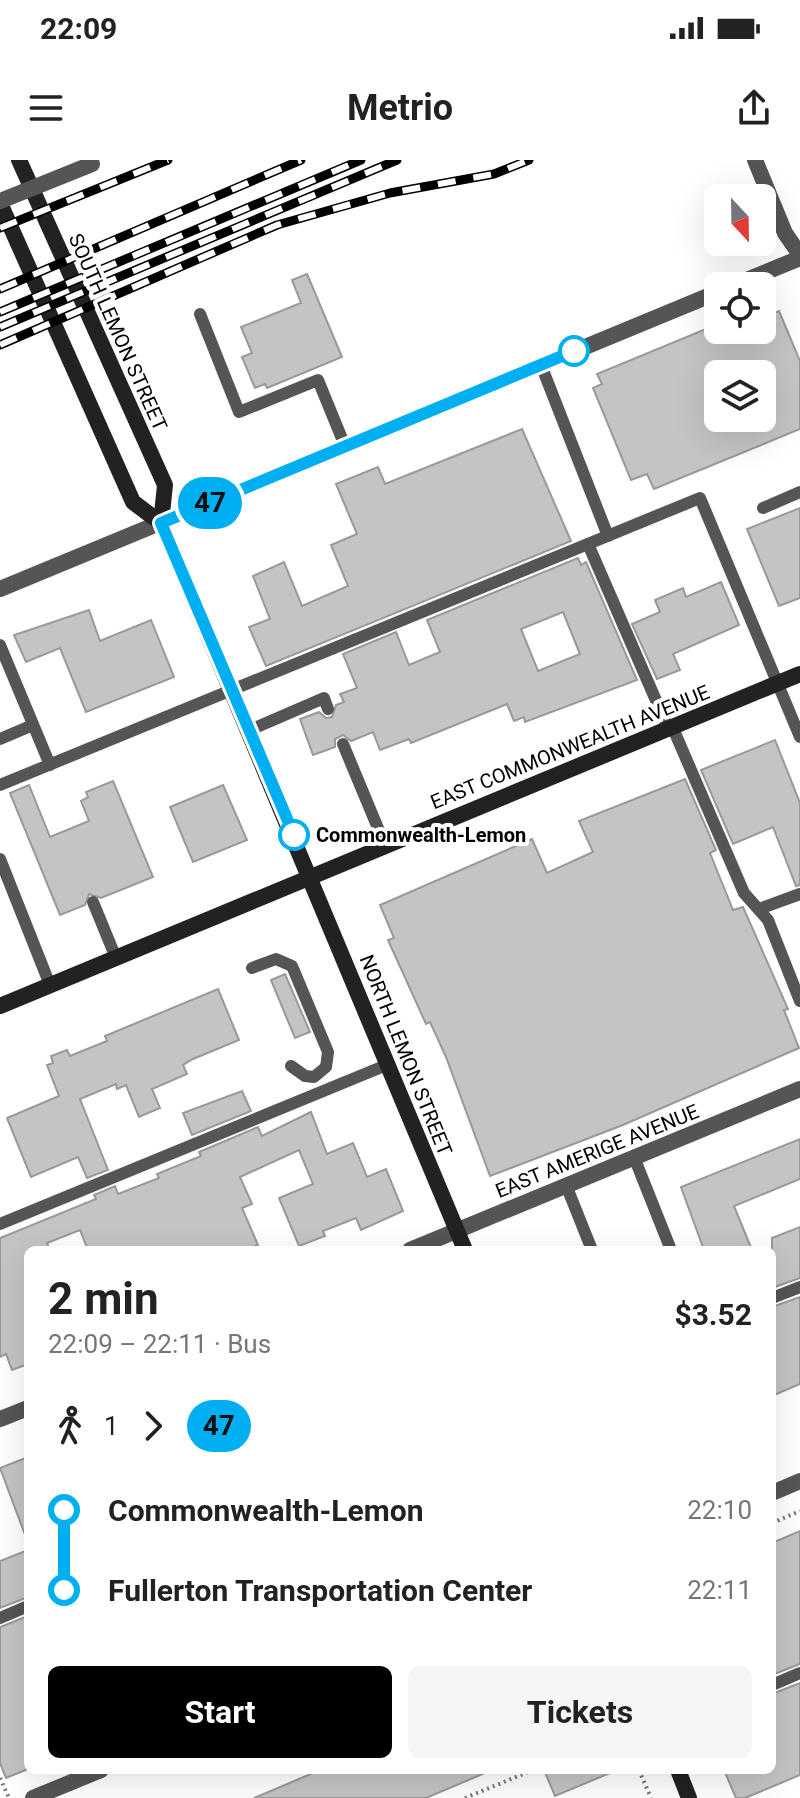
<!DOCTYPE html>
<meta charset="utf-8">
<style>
body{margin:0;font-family:Roboto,sans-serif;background:#f6f6f6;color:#222;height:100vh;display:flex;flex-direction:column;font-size:30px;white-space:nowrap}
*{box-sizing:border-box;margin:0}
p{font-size:26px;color:#767676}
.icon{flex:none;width:44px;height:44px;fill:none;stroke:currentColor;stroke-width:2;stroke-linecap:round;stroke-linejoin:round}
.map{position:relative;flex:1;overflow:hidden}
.drawer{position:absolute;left:24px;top:1086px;width:752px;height:528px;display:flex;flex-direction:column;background:#fff;border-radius:12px;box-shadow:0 8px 32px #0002}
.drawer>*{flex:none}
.badge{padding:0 16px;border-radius:26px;font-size:28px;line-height:52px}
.needle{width:52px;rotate:158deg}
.fabs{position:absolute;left:704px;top:24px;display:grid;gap:16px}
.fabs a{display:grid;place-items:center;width:72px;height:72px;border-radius:12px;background:#fff;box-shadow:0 8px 32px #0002;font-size:40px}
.map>.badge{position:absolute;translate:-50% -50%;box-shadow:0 0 0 4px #fff}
.legs{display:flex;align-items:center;gap:12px;height:88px;padding:0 24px;font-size:26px}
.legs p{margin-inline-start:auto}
.summary{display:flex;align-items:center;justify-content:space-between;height:136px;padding:0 24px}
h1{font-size:44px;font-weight:700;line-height:60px}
.primary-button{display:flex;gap:16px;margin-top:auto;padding:16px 24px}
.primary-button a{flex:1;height:92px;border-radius:12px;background:#000;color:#fff;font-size:32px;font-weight:700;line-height:92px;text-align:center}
.primary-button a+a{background:#f6f6f6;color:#222}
ul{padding:0 24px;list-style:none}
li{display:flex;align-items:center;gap:28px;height:80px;font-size:30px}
li i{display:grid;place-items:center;width:12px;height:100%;margin:0 10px;background:currentColor}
li i::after{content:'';width:20px;height:20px;margin:-10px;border:6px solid;border-radius:50%;background:#fff}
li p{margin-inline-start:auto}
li:first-child i{background:linear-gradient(#0000 50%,currentColor 0)}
li:last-child i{background:linear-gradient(currentColor 50%,#0000 0)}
.status{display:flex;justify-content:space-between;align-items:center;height:56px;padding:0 40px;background:#fff;direction:ltr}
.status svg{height:22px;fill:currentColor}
header{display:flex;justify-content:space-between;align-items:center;height:104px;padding:0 24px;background:#fff;font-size:36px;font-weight:700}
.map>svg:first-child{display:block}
.building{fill:#c4c4c4;stroke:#999;stroke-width:2;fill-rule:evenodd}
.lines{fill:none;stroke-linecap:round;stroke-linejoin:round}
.path{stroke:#777;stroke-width:4;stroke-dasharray:2 4;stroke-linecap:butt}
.lane{stroke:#555;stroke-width:12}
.street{stroke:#555;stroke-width:16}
.secondary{stroke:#222;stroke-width:16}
.rail-casing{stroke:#000;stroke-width:9}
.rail{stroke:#fff;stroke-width:6;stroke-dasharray:18;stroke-linecap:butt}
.street-bridge{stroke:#555;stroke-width:16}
.line-1-casing{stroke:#fff;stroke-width:18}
.line-1{stroke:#00aff2;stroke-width:12}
.stop-1-dot{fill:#fff;stroke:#00aff2;stroke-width:4}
.labels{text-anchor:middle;stroke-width:8;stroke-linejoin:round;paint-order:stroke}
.street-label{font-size:20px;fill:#000;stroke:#fff}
.stop-label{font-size:20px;font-weight:bold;fill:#000;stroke:#fff;text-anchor:start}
</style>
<div class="status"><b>22:09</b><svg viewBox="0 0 49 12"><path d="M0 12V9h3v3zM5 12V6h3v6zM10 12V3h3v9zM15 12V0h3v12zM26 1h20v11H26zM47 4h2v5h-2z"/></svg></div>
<header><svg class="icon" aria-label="menu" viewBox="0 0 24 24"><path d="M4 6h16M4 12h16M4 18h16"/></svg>Metrio<svg class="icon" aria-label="share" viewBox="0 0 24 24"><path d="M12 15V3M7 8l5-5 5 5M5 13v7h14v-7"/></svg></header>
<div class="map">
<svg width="800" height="1638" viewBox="0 0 800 1638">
<rect width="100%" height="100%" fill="#fff"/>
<!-- building -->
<g class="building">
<polygon points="307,114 342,197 267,228 265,224 255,228 242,197 252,193 241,167 301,143 292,120"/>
<path d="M779,151l21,50v68l-146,60 -7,-15 -16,6 -38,-92 9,-4 -5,-10 121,-50v6h44v-12zM718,214h44v44h-44z"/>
<polygon points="522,269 571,381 266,506 249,467 270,459 253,416 284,402 302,446 348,426 331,385 357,374 336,324 378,307 385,324"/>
<polygon points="800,348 800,438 779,446 747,369"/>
<path d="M578,398l3,7 5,-3 51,118 -112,42 -1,-5 -10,4 -7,-17 -96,39 -2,-4 -29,11 -7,-18 -22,9 -8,-6 -8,4v8l-22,8 -13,-36 19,-7 7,6 6,-1 4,-12 8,-3 -4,-8 17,-6 -14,-34 53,-22 13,33 31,-13 -13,-32zM563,452l17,42 -42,17 -17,-42z"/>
<polygon points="721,422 739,465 673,494 680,510 657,519 632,464 660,452 655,440 683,428 686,437"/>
<polygon points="89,450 100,481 151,460 174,517 86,552 60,488 26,502 14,475"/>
<polygon points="775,580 800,643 800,725 796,726 773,667 733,684 701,610"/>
<polygon points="685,619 716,690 710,693 733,750 743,747 788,849 784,850 799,888 623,965 490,1016 446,897 430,862 426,864 388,780 394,778 380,745 532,679 547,713 593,692 579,661"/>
<polygon points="113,621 153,717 101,738 89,734 85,745 60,755 10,633 29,625 50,677 89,661 81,641 88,637 86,632"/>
<polygon points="223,625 247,680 193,702 170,647"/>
<polygon points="285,814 310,872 295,878 271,820"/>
<polygon points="218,829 239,880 193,899 183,905 187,914 152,929 160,948 139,957 126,925 117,929 116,924 80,939 108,1010 87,1018 78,997 31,1017 7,958 59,936 47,905 53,903 51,896 67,890 70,896 107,881 105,876"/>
<polygon points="242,931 251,951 192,975 183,953"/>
<polygon points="311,952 327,994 353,983 367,1017 386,1009 403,1051 361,1070 356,1058 323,1071 325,1076 299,1086 279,1038 313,1024 299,990 240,1017 252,1044 242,1048 258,1085 245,1090 88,1090 80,1070 47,1083 50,1090 28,1090 28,1204 12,1210 6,1194 0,1197 0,1078 96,1039 94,1035 115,1026 118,1034 159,1018 157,1014 201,996 199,992 258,967 262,976"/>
<polygon points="800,979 800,1019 734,1046 752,1090 704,1090 681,1027"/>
<polygon points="800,1067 800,1118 772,1128 772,1078"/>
<polygon points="800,1137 800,1224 772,1236 772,1147"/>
<polygon points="28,1297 28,1380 27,1380 0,1308"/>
<polygon points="800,1371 800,1504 772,1515 772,1383"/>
<polygon points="28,1390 28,1437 0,1448 0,1401"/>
<polygon points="28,1456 28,1609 6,1618 0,1603 0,1467"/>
<polygon points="800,1523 800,1615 745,1638 736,1638 724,1610 772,1610 772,1534"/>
<polygon points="320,1610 492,1610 426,1638 254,1638"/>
<polygon points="544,1610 617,1610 555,1636"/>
</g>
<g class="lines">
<!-- path -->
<g class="path">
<polyline points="772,1363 800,1351"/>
<polyline points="639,1610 651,1638"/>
<polyline points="0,1618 9,1638"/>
<polyline points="465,1638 533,1610"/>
</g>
<!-- lane -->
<g class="lane">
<polyline points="200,154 239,252 318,220 345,286"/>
<polyline points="541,205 608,376"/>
<polyline points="763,348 800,332"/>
<polyline points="588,384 668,568"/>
<polyline points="0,485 50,605"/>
<polyline points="672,566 744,733 768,760 800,841"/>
<polyline points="250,570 324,538 328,549"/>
<polyline points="0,579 33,565"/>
<polyline points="343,584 385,685"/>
<polyline points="0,625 700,338 800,577"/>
<polyline points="0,699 50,825"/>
<polyline points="93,742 116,798"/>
<polyline points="759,749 800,734"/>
<polyline points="252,808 276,799 292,806 328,892 326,907 314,917 305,916 291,906"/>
<polyline points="634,997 671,1090"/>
<polyline points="566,1025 592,1090"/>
<polyline points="0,1064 389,904"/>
<polyline points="772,1138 800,1127"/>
<polyline points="0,1458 28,1446"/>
<polyline points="772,1525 800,1513"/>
</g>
<!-- street -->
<g class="street">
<polyline points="755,0 785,73 800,95"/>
<polyline points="732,126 800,98"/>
<polyline points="0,429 718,132"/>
<polyline points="410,1090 800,929"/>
<polyline points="0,1259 28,1248"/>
<polyline points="772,1333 800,1321"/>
<polyline points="33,1638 101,1610"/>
</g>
<!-- secondary -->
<g class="secondary">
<polyline points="19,0 165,325 161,363 465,1090"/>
<polyline points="0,43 133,342 161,363"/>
<polyline points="0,846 800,514"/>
<polyline points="678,1610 689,1638"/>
</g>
<!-- rail casing -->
<g class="rail-casing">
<g id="rail">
<polyline points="0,68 168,0"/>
<polyline points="0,129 301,0"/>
<polyline points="0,152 361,0"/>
<polyline points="0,167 397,0"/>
<polyline points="0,185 277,65 390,33 494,14 529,0"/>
</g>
</g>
<!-- rail -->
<use href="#rail" class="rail"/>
<!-- street-bridge -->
<polyline class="street-bridge" points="0,41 92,4"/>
</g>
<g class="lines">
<!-- line-1 casing -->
<g class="line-1-casing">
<polyline id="line-1" points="294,675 161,363 574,191"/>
</g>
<!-- line-1 -->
<use href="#line-1" class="line-1"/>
</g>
<!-- markers -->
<g class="stop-1-dot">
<circle cx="574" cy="191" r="14"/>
<circle cx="294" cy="675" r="14"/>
</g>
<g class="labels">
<!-- street labels -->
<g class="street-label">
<text transform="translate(118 172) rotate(66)" y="7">SOUTH LEMON STREET</text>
<text transform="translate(570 587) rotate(-22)" y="7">EAST COMMONWEALTH AVENUE</text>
<text transform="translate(406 895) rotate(68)" y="7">NORTH LEMON STREET</text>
<text transform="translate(597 991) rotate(-22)" y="7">EAST AMERIGE AVENUE</text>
</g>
<!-- stop labels -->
<g class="stop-label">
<text x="316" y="682">Commonwealth-Lemon</text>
</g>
</g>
</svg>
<div class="fabs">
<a><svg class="needle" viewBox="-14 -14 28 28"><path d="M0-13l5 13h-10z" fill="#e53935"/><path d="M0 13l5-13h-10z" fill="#767676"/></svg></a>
<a><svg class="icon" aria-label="locate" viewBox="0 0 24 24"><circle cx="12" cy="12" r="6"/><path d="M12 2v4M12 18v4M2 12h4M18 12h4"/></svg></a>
<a><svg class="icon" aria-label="layers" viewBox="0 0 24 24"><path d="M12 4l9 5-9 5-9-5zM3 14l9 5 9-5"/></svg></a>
</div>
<b class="badge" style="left:210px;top:343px;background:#00aff2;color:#111">47</b>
<section class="drawer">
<div class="summary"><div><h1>2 min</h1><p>22:09 – 22:11 · Bus</p></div><b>$3.52</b></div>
<div class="legs"><svg class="icon" aria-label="walk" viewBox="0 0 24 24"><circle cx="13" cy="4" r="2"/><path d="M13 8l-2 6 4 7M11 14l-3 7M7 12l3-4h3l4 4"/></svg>1<svg class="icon" aria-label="forward" viewBox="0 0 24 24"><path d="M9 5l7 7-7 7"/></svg><b class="badge" style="background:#00aff2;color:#111">47</b></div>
<ul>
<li><i style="color:#00aff2"></i><b>Commonwealth-Lemon</b><p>22:10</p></li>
<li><i style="color:#00aff2"></i><b>Fullerton Transportation Center</b><p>22:11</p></li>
</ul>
<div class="primary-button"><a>Start</a><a>Tickets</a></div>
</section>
</div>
